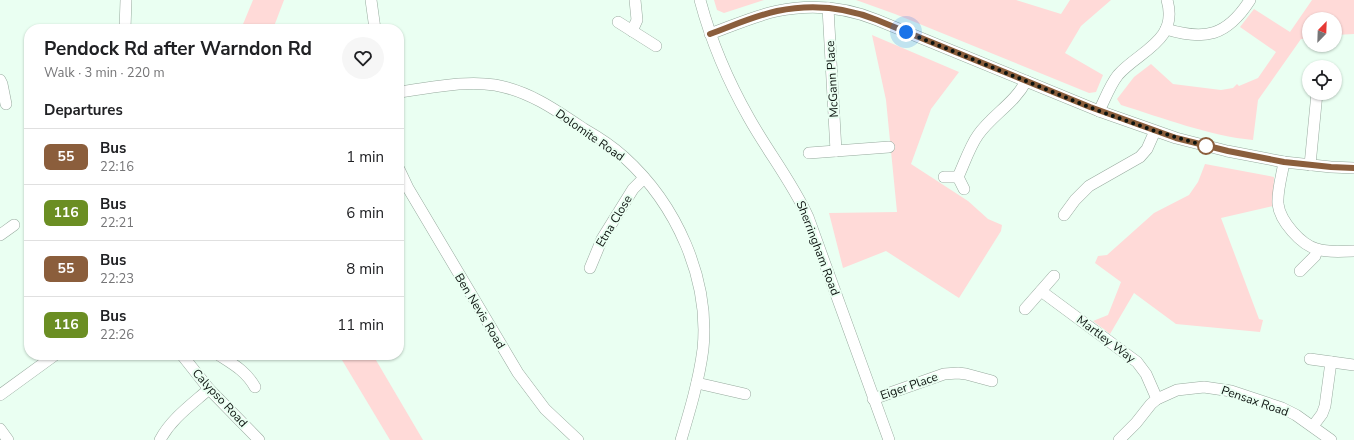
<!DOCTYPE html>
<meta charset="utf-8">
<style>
body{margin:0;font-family:"Nunito Sans",sans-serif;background:#f6f6f6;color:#202124;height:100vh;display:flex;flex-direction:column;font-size:15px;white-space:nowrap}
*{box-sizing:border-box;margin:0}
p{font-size:13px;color:#757577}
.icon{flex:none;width:22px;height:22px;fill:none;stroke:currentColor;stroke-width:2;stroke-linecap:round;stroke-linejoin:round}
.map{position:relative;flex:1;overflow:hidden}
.side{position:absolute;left:24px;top:24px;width:380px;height:336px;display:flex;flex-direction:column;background:#fff;border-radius:16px;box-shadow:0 1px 3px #0004}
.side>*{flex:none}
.badge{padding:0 8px;border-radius:6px;font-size:14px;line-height:26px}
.needle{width:26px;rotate:23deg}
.tools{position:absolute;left:1302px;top:12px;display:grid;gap:8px}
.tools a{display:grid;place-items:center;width:40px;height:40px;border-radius:50%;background:#fff;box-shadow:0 1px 3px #0004;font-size:20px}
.you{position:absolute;width:20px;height:20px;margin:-10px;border:3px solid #fff;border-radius:50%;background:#1a73e8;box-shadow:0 0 0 6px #1a73e833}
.map>.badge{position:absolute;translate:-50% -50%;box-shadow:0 0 0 2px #fff}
h2{padding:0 20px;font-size:15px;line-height:36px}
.round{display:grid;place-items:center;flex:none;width:42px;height:42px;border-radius:21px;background:#f6f6f6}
.summary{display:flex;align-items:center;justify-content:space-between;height:68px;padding:0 20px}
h1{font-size:19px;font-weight:700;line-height:30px}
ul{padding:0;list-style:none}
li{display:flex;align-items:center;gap:12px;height:56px;padding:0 20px;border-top:1px solid #e0e0e0}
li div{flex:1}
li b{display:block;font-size:15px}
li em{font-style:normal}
li .badge{min-width:44px;font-weight:700;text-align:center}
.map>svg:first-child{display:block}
.green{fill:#ffdad8}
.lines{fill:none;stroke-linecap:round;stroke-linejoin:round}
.minor-casing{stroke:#97aa9e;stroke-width:12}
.minor{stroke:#fff;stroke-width:11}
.line-casing{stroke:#fff;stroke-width:9}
.line{stroke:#8b5e3c;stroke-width:6}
.walk{stroke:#0d1410;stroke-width:4;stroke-dasharray:0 7.2}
.stop-dot{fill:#fff;stroke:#8b5e3c;stroke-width:2}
.labels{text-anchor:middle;stroke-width:4;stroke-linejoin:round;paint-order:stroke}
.street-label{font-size:12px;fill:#0d1410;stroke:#eafff2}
</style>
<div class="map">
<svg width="1354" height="440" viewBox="0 0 1354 440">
<rect width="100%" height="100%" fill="#eafff2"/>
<!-- green -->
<g class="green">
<polygon points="253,0 284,0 273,29 241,29"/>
<polygon points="714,0 764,0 724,13 717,10"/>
<polygon points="856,0 1016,0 1061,14 1070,0 1111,0 1081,26 1065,53 1103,75 1096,92 1089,93 895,14"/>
<path d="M1312,0h42v34l-19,1v-16h-26v19l-8,1 -43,61 -5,40c-43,-4 -90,-22 -132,-35l-4,-6 17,-22 17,-13 22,20 48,6 12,-2 4,-4 2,2 19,-8 18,-26 -36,-25 14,-18 36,23z"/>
<polygon points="872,35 959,72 931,109 911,164 968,201 988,219 1002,225 1001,231 959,298 886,251 843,268 829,213 897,212 886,100"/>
<polygon points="1205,164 1274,177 1273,206 1221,218 1259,319 1263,320 1260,332 1176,324 1134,293 1110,334 1093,321 1108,315 1121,282 1095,263 1098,256 1107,255 1154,213 1189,195 1198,182"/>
<polygon points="339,355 373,355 423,440 390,440"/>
</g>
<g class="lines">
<!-- minor casing -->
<g class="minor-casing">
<g id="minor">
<polyline points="371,0 375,29"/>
<path d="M700,0c11,41 28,81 49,118 19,34 43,64 59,99l81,223"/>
<polyline points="828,8 836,151"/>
<polyline points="618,22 656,46"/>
<polyline points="125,29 126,0"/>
<path d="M1166,29c39,12 61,7 84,-29"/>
<polyline points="632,31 637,20 635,0"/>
<path d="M710,34c22,-8 44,-18 67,-23 34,-7 68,-4 100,9l222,91 77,27 51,13 57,11 47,5 23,1"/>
<polyline points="0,80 2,84 6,104"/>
<path d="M399,92c32,-4 65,-12 96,-7 34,6 61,25 89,44 14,8 28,17 40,28 52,47 86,121 79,192 -4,31 -13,61 -22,91"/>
<path d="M1099,111c6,-12 11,-26 19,-36 21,-24 61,-34 49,-75"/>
<polyline points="809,153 889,147"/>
<path d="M1284,162c-2,13 -7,29 -6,42 2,17 23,41 39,45 12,4 25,2 37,2"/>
<polyline points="1310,165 1317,93"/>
<polyline points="399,169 408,188 518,373 545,409 578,440"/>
<polyline points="944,177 958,177"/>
<path d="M964,189l-6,-12c6,-13 12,-31 20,-42 14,-20 37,-32 48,-54"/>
<polyline points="1064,215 1075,200 1089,186 1140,157 1147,149 1155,131"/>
<polyline points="0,235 14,225"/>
<polyline points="590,268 602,239 633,189 644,178"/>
<polyline points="1300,271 1315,256 1317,250"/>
<polyline points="1041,291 1137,362 1146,374 1157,399"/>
<polyline points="1025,309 1054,276"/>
<polyline points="182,355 209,389 259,440"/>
<path d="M219,355c14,9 27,16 36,32"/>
<polyline points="1310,359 1354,365"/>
<polyline points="697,383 745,394"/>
<polyline points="0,395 55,355"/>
<polyline points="873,399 944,374 958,373 966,374 992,381"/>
<polyline points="1313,426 1322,414 1325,406 1331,362"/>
<polyline points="0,429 8,440"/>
<path d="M160,440c11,-21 31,-35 49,-51"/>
<polyline points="1119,440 1136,423 1151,404 1157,399 1177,390 1204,387 1231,391 1282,408 1296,415 1331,440"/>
</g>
</g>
<!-- minor -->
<use href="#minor" class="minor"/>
</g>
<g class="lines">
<!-- line casing -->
<g class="line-casing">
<path id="line" d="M710,34c22,-8 44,-18 67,-23 34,-7 68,-4 100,9l213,87 86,31 52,13 56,11 47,5 23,1"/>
</g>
<!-- line -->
<use href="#line" class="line"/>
<!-- walk -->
<polyline class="walk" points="906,32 1099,111 1155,131 1206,146"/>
</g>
<!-- markers -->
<circle class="stop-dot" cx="1206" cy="146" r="8"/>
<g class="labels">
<!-- street labels -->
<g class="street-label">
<text transform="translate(832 79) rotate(-93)" y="4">McGann Place</text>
<text transform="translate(590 135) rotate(35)" y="4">Dolomite Road</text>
<text transform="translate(614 221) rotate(-59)" y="4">Etna Close</text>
<text transform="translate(818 248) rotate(69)" y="4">Sherringham Road</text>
<text transform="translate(480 311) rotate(59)" y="4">Ben Nevis Road</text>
<text transform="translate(1106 339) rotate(37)" y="4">Martley Way</text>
<text transform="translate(909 386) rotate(-19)" y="4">Eiger Place</text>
<text transform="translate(220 398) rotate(47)" y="4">Calypso Road</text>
<text transform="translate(1255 401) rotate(19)" y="4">Pensax Road</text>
</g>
</g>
</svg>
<div class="tools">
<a><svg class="needle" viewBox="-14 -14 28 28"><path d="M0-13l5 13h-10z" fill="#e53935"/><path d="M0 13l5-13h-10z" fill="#757577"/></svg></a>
<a><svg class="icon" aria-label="locate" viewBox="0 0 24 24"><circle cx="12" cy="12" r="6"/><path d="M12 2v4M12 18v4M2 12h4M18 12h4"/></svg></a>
</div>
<div class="you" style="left:906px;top:32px"></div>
<section class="side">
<div class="summary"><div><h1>Pendock Rd after Warndon Rd</h1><p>Walk · 3 min · 220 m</p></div><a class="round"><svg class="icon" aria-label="heart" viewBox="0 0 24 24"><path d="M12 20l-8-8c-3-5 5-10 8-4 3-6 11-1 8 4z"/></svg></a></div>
<h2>Departures</h2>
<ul>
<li><span class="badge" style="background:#8b5e3c;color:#fff">55</span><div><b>Bus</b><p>22:16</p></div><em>1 min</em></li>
<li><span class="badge" style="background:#6b8e23;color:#fff">116</span><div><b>Bus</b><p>22:21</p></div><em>6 min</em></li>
<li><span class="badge" style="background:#8b5e3c;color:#fff">55</span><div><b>Bus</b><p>22:23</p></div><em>8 min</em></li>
<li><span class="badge" style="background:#6b8e23;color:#fff">116</span><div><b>Bus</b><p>22:26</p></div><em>11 min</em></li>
</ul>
</section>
</div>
